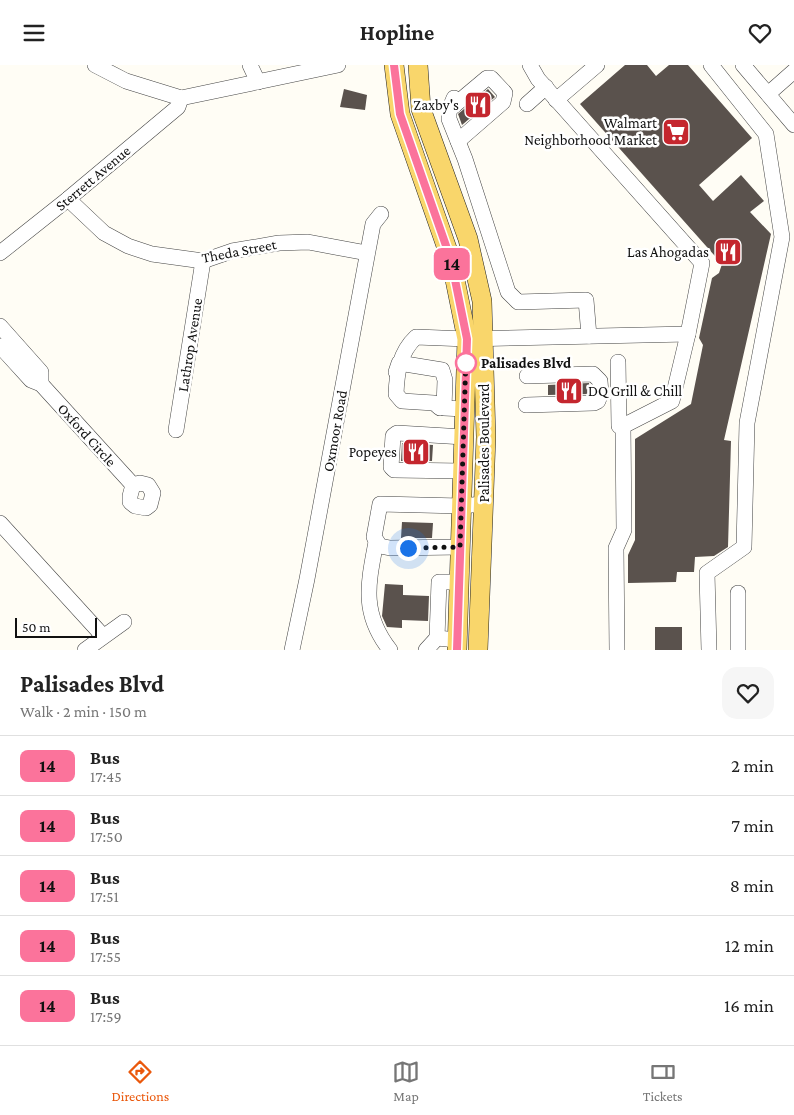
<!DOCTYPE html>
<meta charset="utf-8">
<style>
body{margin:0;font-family:"Crimson Pro",serif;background:#f6f6f6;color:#222;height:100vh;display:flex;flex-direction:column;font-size:19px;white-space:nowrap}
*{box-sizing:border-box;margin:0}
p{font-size:16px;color:#767676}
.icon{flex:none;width:28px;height:28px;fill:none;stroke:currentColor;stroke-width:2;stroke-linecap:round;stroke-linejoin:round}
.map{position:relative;height:585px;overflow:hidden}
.details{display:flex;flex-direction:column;background:#fff;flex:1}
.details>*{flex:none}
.badge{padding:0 10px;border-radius:8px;font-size:18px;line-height:32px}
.scale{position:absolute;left:15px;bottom:12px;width:82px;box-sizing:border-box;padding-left:5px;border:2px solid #111;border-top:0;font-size:14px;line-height:18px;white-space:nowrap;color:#111;-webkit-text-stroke:4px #fff;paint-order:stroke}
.you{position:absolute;width:25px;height:25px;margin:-12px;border:4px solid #fff;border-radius:50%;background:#1a73e8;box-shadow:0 0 0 8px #1a73e833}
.map>.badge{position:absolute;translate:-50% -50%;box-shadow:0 0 0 2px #fff}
.round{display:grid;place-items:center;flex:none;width:52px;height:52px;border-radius:15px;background:#f6f6f6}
.head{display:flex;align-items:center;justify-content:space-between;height:85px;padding:0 20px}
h1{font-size:24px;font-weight:700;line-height:38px}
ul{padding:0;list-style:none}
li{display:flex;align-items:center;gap:15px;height:60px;padding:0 20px;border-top:1px solid #e0e0e0}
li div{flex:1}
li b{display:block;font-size:19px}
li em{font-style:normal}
li .badge{min-width:55px;font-weight:700;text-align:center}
header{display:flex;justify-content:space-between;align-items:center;height:65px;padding:0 20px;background:#fff;font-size:22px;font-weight:700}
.dock{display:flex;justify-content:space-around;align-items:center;height:70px;border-top:1px solid #e0e0e0;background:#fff;font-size:14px;color:#767676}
.dock a{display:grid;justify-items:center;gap:2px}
.dock .selected{color:#ea580c}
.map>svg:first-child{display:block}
.building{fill:#5a524d}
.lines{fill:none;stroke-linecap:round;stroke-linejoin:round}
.minor-casing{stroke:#444;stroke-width:16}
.major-casing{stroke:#222;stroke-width:20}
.minor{stroke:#fff;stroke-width:15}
.major{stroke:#f9d66b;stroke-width:19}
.line-casing{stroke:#fff;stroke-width:11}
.line{stroke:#fb739b;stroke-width:8}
.walk{stroke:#111;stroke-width:5;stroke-dasharray:0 9}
.stop-dot{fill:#fff;stroke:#fb739b;stroke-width:2.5}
.labels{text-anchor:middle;stroke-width:5;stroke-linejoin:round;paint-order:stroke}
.poi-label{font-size:15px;fill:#111;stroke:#fff;text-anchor:end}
.street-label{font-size:15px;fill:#111;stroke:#fff}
.stop-label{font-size:15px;font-weight:bold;fill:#111;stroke:#fff;text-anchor:start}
</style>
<header><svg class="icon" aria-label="menu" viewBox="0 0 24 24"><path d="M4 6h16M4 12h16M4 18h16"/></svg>Hopline<svg class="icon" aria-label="heart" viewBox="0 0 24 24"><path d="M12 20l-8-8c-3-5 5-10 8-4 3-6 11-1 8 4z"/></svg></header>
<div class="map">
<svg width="794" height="585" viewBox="0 0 794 585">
<rect width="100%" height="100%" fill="#fffdf5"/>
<!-- building -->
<g class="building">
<polygon points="625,0 647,0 656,11 669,0 688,0 752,73 699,120 713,136 741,110 764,136 750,147 771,169 724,375 731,376 728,482 714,491 695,492 694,507 677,507 676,517 628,518 628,490 635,475 635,374 691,339 703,280 699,273 712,213 719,208 722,199 580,39"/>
<polygon points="344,24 367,30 365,45 340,42"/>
<polygon points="488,24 495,32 462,60 458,49"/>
<polygon points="589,318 590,329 548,330 548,320"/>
<polygon points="402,378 433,380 432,396 401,396"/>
<polygon points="402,457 433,458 432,473 401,473"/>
<polygon points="385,519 403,520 403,530 429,531 428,556 402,555 402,563 387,562 382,551"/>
<rect x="655" y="562" width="27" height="23"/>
</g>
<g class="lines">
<!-- minor casing -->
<g class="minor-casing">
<g id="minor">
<polyline points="95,0 126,16 181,33 338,0"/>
<polyline points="250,0 258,17"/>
<polyline points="743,0 794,60"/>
<polyline points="768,29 794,6"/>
<polyline points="454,33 449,45 449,54 465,94 508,227 518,237 586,235 589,271"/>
<polyline points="556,35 597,0"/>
<polyline points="527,39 546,22"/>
<polyline points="450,44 487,13 491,13 505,28 503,37 458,76"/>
<polyline points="68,134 104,168 128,181 152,189 203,196 232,186 279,178 308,177 367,188"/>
<polyline points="0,188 68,134 178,42 181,33"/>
<polyline points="0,261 41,307 41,319"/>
<polyline points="0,281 31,315 41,319 133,420"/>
<polyline points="618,297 619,361"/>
<polyline points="396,307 399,298 442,305 445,315 444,343 464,344"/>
<polyline points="526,340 594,338 598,336 601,328 600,316 593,309 527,311"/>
<path d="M440,343l-6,-5 -32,-2 -6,-7c1,-21 3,-41 20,-57l51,2 221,-5 14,-71 -164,-184 -8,-14"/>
<polyline points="176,365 203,196"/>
<polyline points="462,406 394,405 391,402 393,371 397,368 464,372"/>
<polygon points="140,418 148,420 153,428 150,440 146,443 135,441 130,437 130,431 133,420"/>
<polyline points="0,458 103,571"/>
<path d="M376,477c-8,42 -15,71 14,108"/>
<polyline points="460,482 390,483 380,481 374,472 380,439 461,441 483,439"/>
<polyline points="738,528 738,585"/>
<polyline points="457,575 437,573 439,517 459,517"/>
<polyline points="85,585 124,557"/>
<polyline points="292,585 307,514 373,159 381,149"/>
<polyline points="426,585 437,573"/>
<polyline points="617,585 616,483 624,465 623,361 672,336 688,269"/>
<polyline points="709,585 707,508 744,482 747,358 782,172 766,69 711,0"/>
</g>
</g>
<!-- major casing -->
<g class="major-casing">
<g id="major">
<polyline points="394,0 400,49 451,195 467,274 457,585"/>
<polyline points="418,0 421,44 468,174 482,236 486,372 478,585"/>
</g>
</g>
<!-- minor -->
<use href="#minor" class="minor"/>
<!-- major -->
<use href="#major" class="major"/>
</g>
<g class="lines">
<!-- line casing -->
<g class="line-casing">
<polyline id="line" points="394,0 400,49 451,195 467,274 457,585"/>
</g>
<!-- line -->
<use href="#line" class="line"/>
<!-- walk -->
<polyline class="walk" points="408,483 460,482 466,291 466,298"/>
</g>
<!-- icons -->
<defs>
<g id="restaurant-square" transform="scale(1.4375)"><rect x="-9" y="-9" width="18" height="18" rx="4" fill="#c4262e" stroke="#fff"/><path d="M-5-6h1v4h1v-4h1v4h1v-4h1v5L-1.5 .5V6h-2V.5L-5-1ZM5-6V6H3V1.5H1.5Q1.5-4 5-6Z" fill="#fff"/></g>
<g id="supermarket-square" transform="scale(1.4375)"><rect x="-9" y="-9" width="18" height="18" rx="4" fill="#c4262e" stroke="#fff"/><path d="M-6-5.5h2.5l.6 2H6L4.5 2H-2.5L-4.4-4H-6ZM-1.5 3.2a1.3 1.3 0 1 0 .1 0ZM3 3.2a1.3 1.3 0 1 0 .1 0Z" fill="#fff"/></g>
</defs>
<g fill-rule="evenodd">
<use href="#restaurant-square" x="478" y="40"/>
<use href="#supermarket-square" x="676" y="67"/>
<use href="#restaurant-square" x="728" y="187"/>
<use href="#restaurant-square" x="569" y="326"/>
<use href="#restaurant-square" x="416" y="387"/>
</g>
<!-- markers -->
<circle class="stop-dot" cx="466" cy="298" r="10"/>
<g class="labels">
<!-- poi labels -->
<g class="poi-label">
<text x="459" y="45">Zaxby's</text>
<text x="657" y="63">Walmart<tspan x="657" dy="17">Neighborhood Market</tspan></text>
<text x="709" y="192">Las Ahogadas</text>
<text x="588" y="331" text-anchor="start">DQ Grill &amp; Chill</text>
<text x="397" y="392">Popeyes</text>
</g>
<!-- street labels -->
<g class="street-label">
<text transform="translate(93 113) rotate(-40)" y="5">Sterrett Avenue</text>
<text transform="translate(239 186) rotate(-11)" y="5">Theda Street</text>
<text transform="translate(190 280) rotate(-81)" y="5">Lathrop Avenue</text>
<text transform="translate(335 366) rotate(-80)" y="5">Oxmoor Road</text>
<text transform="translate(87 370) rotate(48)" y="5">Oxford Circle</text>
<text transform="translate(484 378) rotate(-90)" y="5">Palisades Boulevard</text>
</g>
<!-- stop labels -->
<g class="stop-label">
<text x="481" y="303">Palisades Blvd</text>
</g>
</g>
</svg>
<div class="scale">50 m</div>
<div class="you" style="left:408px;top:483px"></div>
<b class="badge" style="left:452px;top:199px;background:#fb739b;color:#111">14</b>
</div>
<section class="details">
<div class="head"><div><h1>Palisades Blvd</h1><p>Walk · 2 min · 150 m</p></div><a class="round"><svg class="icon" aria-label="heart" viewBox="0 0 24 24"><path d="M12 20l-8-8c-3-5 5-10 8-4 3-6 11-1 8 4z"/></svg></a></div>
<ul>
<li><span class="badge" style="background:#fb739b;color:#111">14</span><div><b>Bus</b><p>17:45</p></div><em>2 min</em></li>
<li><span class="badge" style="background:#fb739b;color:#111">14</span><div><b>Bus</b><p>17:50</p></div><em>7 min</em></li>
<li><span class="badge" style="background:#fb739b;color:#111">14</span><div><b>Bus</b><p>17:51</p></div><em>8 min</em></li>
<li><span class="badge" style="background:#fb739b;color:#111">14</span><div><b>Bus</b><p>17:55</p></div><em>12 min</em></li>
<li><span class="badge" style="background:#fb739b;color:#111">14</span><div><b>Bus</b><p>17:59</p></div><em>16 min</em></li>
</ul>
</section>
<nav class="dock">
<a class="selected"><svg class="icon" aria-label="directions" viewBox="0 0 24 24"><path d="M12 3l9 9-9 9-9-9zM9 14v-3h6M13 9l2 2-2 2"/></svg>Directions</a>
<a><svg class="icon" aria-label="map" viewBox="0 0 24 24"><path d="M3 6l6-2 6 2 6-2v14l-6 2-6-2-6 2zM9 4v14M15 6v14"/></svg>Map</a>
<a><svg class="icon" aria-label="tickets" viewBox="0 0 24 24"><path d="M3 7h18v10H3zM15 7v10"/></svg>Tickets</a>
</nav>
